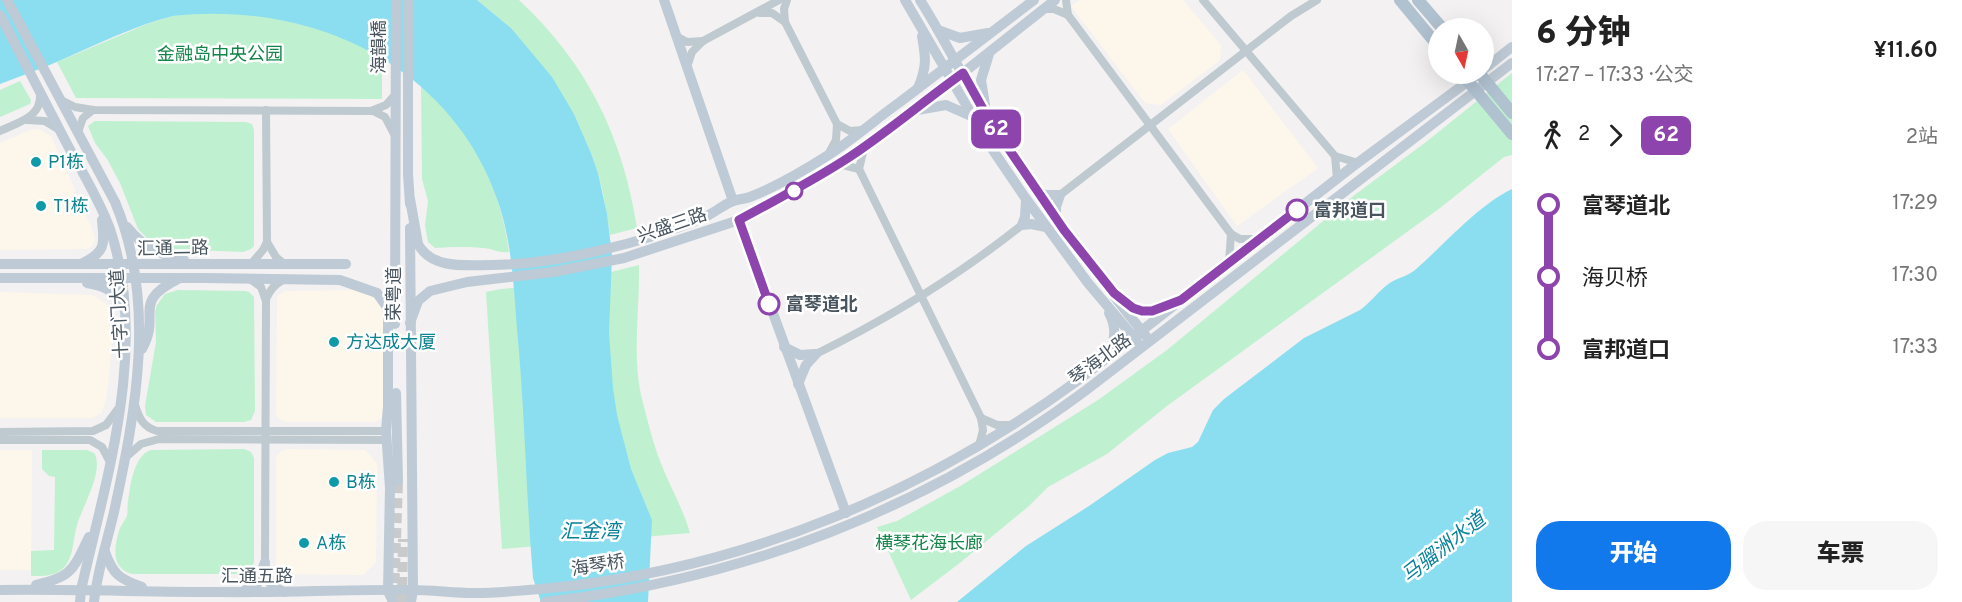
<!DOCTYPE html>
<html lang="zh">
<meta charset="utf-8">
<style>
body{margin:0;font-family:Overpass,"Noto Sans SC",sans-serif;background:#f6f6f6;color:#222;height:100vh;display:flex;flex-direction:column;font-size:22px;white-space:nowrap}
*{box-sizing:border-box;margin:0}
p{font-size:20px;color:#767676}
.icon{flex:none;width:33px;height:33px;fill:none;stroke:currentColor;stroke-width:2;stroke-linecap:round;stroke-linejoin:round}
.map{position:relative;flex:1;overflow:hidden}
.side{display:flex;flex-direction:column;background:#fff;width:450px}
.side>*{flex:none}
.badge{padding:0 12px;border-radius:9px;font-size:21px;line-height:39px}
.needle{width:39px;rotate:171deg}
.tools{position:absolute;left:1428px;top:18px;display:grid;gap:12px}
.tools a{display:grid;place-items:center;width:66px;height:66px;border-radius:50%;background:#fff;box-shadow:0 6px 24px #0002;font-size:30px}
.map>.badge{position:absolute;translate:-50% -50%;box-shadow:0 0 0 3px #fff}
.legs{display:flex;align-items:center;gap:9px;height:66px;padding:0 24px;font-size:20px}
.legs p{margin-inline-start:auto}
.overview{display:flex;align-items:center;justify-content:space-between;height:102px;padding:0 24px}
h1{font-size:33px;font-weight:800;line-height:45px}
.cta{display:flex;gap:12px;margin-top:auto;padding:12px 24px}
.cta a{flex:1;height:69px;border-radius:24px;background:#1279ec;color:#fff;font-size:24px;font-weight:800;line-height:69px;text-align:center}
.cta a+a{background:#f6f6f6;color:#222}
ul{padding:0 24px;list-style:none}
li{display:flex;align-items:center;gap:21px;height:72px;font-size:22px}
li i{display:grid;place-items:center;width:9px;height:100%;margin:0 8px;background:currentColor}
li i::after{content:'';width:15px;height:15px;margin:-8px;border:4px solid;border-radius:50%;background:#fff}
li p{margin-inline-start:auto}
li:first-child i{background:linear-gradient(#0000 50%,currentColor 0)}
li:last-child i{background:linear-gradient(currentColor 50%,#0000 0)}
main{display:flex;flex:1;min-height:0}
.map>svg:first-child{display:block}
.commercial{fill:#fdf7eb}
.green{fill:#bff1d0}
.water{fill:#8adef0}
.lines{fill:none;stroke-linecap:round;stroke-linejoin:round}
.secondary-tunnel{stroke:#c8cacc;stroke-width:10;stroke-dasharray:10 5;stroke-linecap:butt}
.street{stroke:#bec9d0;stroke-width:8}
.secondary{stroke:#becad5;stroke-width:10}
.primary{stroke:#b0c1d0;stroke-width:12}
.line-1-casing{stroke:#fff;stroke-width:14}
.line-1{stroke:#8e44ad;stroke-width:9}
.culture-dot{fill:#0f9aa8;stroke:#fff;stroke-width:2}
.stop-1-dot{fill:#fff;stroke:#8e44ad;stroke-width:3}
.labels{text-anchor:middle;stroke-width:5;stroke-linejoin:round;paint-order:stroke}
.street-label{font-size:18px;fill:#48555f;stroke:#fff}
.park-label{font-size:18px;fill:#148549;stroke:#fff}
.culture-label{font-size:18px;fill:#0d838f;stroke:#fff;text-anchor:start}
.stop-label{font-size:18px;font-weight:bold;fill:#48555f;stroke:#fff;text-anchor:start}
.water-label{font-size:20px;font-style:italic;fill:#08819b;stroke:#fff}
</style>
<main>
<div class="map">
<svg width="1512" height="602" viewBox="0 0 1512 602">
<rect width="100%" height="100%" fill="#f3f1f1"/>
<!-- commercial -->
<g class="commercial">
<polygon points="1080,0 1183,0 1221,45 1220,60 1161,105 1145,103 1071,6"/>
<polygon points="1243,70 1318,168 1237,226 1168,129"/>
<polygon points="39,129 51,136 90,224 95,239 91,247 87,249 0,250 0,143 30,130"/>
<polygon points="360,290 368,292 384,308 386,411 382,418 375,422 287,422 280,420 276,414 277,297 283,292 286,291"/>
<polygon points="0,292 92,295 106,303 112,318 112,341 108,386 105,404 101,413 92,418 0,418"/>
<polygon points="286,449 365,450 377,463 376,562 363,575 287,574 282,573 276,567 276,458 280,452"/>
<polygon points="0,450 32,450 31,570 0,570"/>
</g>
<!-- green -->
<g class="green">
<path d="M477,0h42c68,63 104,137 118,228l-27,7 -7,-42 -5,-20 -7,-20 -17,-39 -63,-86z"/>
<path d="M227,9c59,1 104,13 155,43v47l-306,-1 -19,-36 90,-38 26,-8z"/>
<polygon points="1512,73 1512,155 1504,157 1440,208 1167,406 1107,454 1048,487 1029,506 961,562 911,600 877,527 897,521 962,485 1098,400 1167,350 1356,194 1426,142"/>
<polygon points="20,81 31,100 30,104 0,117 0,90"/>
<path d="M421,82c48,47 80,104 88,170 -8,1 -12,-1 -19,-3 -18,-3 -37,-2 -55,-1l-7,-6 -3,-16 3,-25 -6,-22z"/>
<polygon points="95,121 246,122 252,124 254,130 254,246 251,249 243,252 169,249 151,242 138,229 120,183 107,159 95,143 88,126"/>
<path d="M639,265c1,46 -8,93 4,138 5,19 10,40 17,58 9,24 23,47 30,72l-188,16 -16,-257c19,-5 36,-4 56,-6 33,-4 65,-13 97,-21z"/>
<polygon points="178,290 245,291 249,292 254,297 255,411 251,420 244,422 156,422 146,415 145,406 156,342 155,311 157,305 165,294"/>
<path d="M244,449l7,3 3,6v104l-3,8 -8,4h-111c-22,-6 -18,-28 -12,-46 2,-4 5,-8 7,-12 1,-5 0,-10 1,-14 2,-16 6,-47 23,-52z"/>
<path d="M42,450h45l7,3c11,17 -12,54 -17,72 -4,13 -3,29 -11,40 -9,12 -22,11 -35,11v-25l23,-1 1,-73 -6,-1 -7,-7z"/>
</g>
<!-- water -->
<g class="water">
<path d="M0,0h477l34,28 41,49 22,37 17,39 7,20 9,41 5,41 -3,78 4,55 4,27 14,54 21,51 -4,82h-107l-8,-24c-7,-83 -8,-166 -16,-249 -3,-40 -5,-83 -17,-121 -43,-139 -184,-208 -327,-192 -36,9 -71,26 -105,41 -22,10 -45,18 -68,27z"/>
<path d="M1512,189v413h-555l69,-56 63,-40 66,-46 13,-7 24,-6 6,-5 15,-32 11,-11 80,-61 56,-28c10,-7 17,-17 27,-25 8,-7 20,-8 28,-15 30,-26 62,-64 97,-81z"/>
</g>
<g class="lines">
<!-- secondary-tunnel -->
<g class="secondary-tunnel">
<polyline points="394,598 398,481"/>
<polyline points="402,602 403,539"/>
</g>
<!-- street -->
<g class="street">
<polyline points="787,0 784,9 785,22 837,124 836,140 829,153"/>
<polyline points="1203,0 1335,156"/>
<polyline points="1044,9 1054,9 1068,15 1066,0"/>
<polyline points="760,13 772,13 785,22"/>
<polyline points="1068,15 1231,234 1240,239 1260,239"/>
<polyline points="676,36 687,42 703,41"/>
<polyline points="687,67 692,52 703,41 779,0"/>
<polyline points="61,100 75,107 93,110 371,111 386,105 395,95"/>
<polyline points="373,111 385,117 394,134"/>
<polyline points="27,120 45,121 58,129"/>
<polyline points="837,124 850,131 863,130"/>
<path d="M0,131c18,-9 42,-13 40,-38"/>
<polyline points="78,132 83,118 93,110"/>
<polyline points="839,164 859,169"/>
<polyline points="859,169 981,418 983,430 979,446"/>
<polyline points="859,169 864,148"/>
<polyline points="1337,179 1335,156 1358,163"/>
<polyline points="1060,195 1291,16 1317,0"/>
<polyline points="267,242 276,257 284,264"/>
<polyline points="1229,263 1231,234"/>
<polyline points="251,264 263,250 267,242 266,110"/>
<polyline points="250,279 261,287 266,301 265,562"/>
<path d="M266,299c4,-9 8,-14 17,-19"/>
<path d="M816,354c73,-36 142,-78 206,-129"/>
<path d="M135,405c4,13 8,22 22,26h229"/>
<polyline points="981,418 997,425 1011,425"/>
<polyline points="0,432 93,431 106,425 118,409"/>
<polyline points="0,440 90,440 102,447 110,462"/>
<polyline points="126,457 141,444 159,439 387,440"/>
</g>
<!-- secondary -->
<g class="secondary">
<path d="M7,0l108,202c42,100 21,208 -1,310 -7,30 -17,60 -20,90"/>
<polyline points="408,0 408,174 410,204"/>
<polyline points="664,0 733,201"/>
<polyline points="905,0 990,146 1024,196 1088,283 1137,341"/>
<path d="M920,0c25,39 45,83 71,122 48,74 99,146 155,214"/>
<path d="M0,15c22,43 45,86 67,129 15,28 32,55 43,85 39,117 -3,246 -29,361l-1,12"/>
<polyline points="938,30 960,38 988,33"/>
<polyline points="1484,69 1512,47"/>
<path d="M918,88c9,-21 8,-30 4,-52"/>
<polyline points="985,105 981,80 989,54"/>
<polyline points="917,110 946,105 971,116"/>
<polyline points="1037,192 1046,195 1060,195 1056,207 1056,219"/>
<path d="M410,199l8,45c14,26 49,21 74,21 66,-1 152,-22 213,-48 9,-4 18,-12 28,-16 5,-2 12,-2 17,-4 28,-11 55,-27 80,-43 25,-16 46,-35 70,-52 44,-34 89,-68 134,-102"/>
<polyline points="1026,200 1025,217 1022,225 1031,224 1046,227"/>
<polyline points="739,220 846,513"/>
<path d="M127,227c18,22 30,26 57,33"/>
<polyline points="410,228 413,590 411,602"/>
<path d="M83,263c24,-12 21,-20 19,-43"/>
<polyline points="0,264 346,264"/>
<polyline points="0,278 204,278 340,280 377,293 387,307 388,316 388,406 386,431 390,488 388,591 393,602"/>
<path d="M87,283c17,3 26,6 34,23"/>
<path d="M1123,301c16,13 29,11 47,3"/>
<path d="M1109,313c8,15 6,26 0,42"/>
<polyline points="410,323 418,301 430,291 467,282 553,272 624,258 739,220 802,187 864,148 963,73 1055,0"/>
<polyline points="395,324 396,0"/>
<polyline points="784,347 800,355 815,354"/>
<path d="M142,349c20,-35 -12,-46 36,-70"/>
<polyline points="798,384 806,365 816,354"/>
<polyline points="396,393 398,481"/>
<path d="M105,552c8,23 15,27 37,35"/>
<path d="M265,566c1,14 5,20 19,26"/>
<path d="M36,585c37,-8 37,-16 53,-48"/>
<path d="M0,590c73,-1 147,2 220,2 64,1 128,-3 192,-2 21,0 41,3 62,3 32,0 64,-4 96,-7 184,-22 358,-96 507,-205l275,-214 126,-93"/>
<polyline points="244,591 257,584 265,562"/>
<path d="M545,602c197,-22 381,-93 540,-211l427,-328"/>
</g>
<!-- primary -->
<g class="primary">
<polyline points="1400,0 1438,46"/>
<polyline points="1418,0 1442,28"/>
<polyline points="1462,74 1512,134"/>
<polyline points="1480,74 1512,113"/>
</g>
</g>
<g class="lines">
<!-- line-1 casing -->
<g class="line-1-casing">
<path id="line-1" d="M769,304l-30,-84c38,-21 76,-40 112,-64 39,-26 74,-56 112,-83l26,47 75,110 50,63 19,15 9,3h10l29,-11 116,-90"/>
</g>
<!-- line-1 -->
<use href="#line-1" class="line-1"/>
</g>
<!-- markers -->
<g class="culture-dot">
<circle cx="36" cy="162" r="6"/>
<circle cx="41" cy="206" r="6"/>
<circle cx="334" cy="342" r="6"/>
<circle cx="334" cy="482" r="6"/>
<circle cx="304" cy="543" r="6"/>
</g>
<g class="stop-1-dot">
<circle cx="794" cy="191" r="8"/>
<circle cx="1297" cy="210" r="10"/>
<circle cx="769" cy="304" r="10"/>
</g>
<g class="labels">
<!-- street labels -->
<g class="street-label">
<text transform="translate(379 47) rotate(-90)" y="6">海韻橋</text>
<text transform="translate(672 225) rotate(-19)" y="6">兴盛三路</text>
<text transform="translate(173 248) rotate(-1)" y="6">汇通二路</text>
<text transform="translate(394 294) rotate(-90)" y="6">荣粤道</text>
<text transform="translate(119 314) rotate(-93)" y="6">十字门大道</text>
<text transform="translate(1100 359) rotate(-37)" y="6">琴海北路</text>
<text transform="translate(598 565) rotate(-9)" y="6">海琴桥</text>
<text x="257" y="582">汇通五路</text>
</g>
<!-- park labels -->
<g class="park-label">
<text x="220" y="60">金融岛中央公园</text>
<text x="929" y="549">横琴花海长廊</text>
</g>
<!-- culture labels -->
<g class="culture-label">
<text x="48" y="168">P1栋</text>
<text x="53" y="212">T1栋</text>
<text x="346" y="348">方达成大厦</text>
<text x="346" y="488">B栋</text>
<text x="316" y="549">A栋</text>
</g>
<!-- stop labels -->
<g class="stop-label">
<text x="1314" y="216">富邦道口</text>
<text x="786" y="310">富琴道北</text>
</g>
<!-- water labels -->
<g class="water-label">
<text x="590" y="538">汇金湾</text>
<text transform="translate(1443 547) rotate(-38)" y="7">马骝洲水道</text>
</g>
</g>
</svg>
<div class="tools">
<a><svg class="needle" viewBox="-14 -14 28 28"><path d="M0-13l5 13h-10z" fill="#e53935"/><path d="M0 13l5-13h-10z" fill="#767676"/></svg></a>
</div>
<b class="badge" style="left:996px;top:129px;background:#8e44ad;color:#fff">62</b>
</div>
<section class="side">
<div class="overview"><div><h1>6 分钟</h1><p>17:27 – 17:33 · 公交</p></div><b>¥11.60</b></div>
<div class="legs"><svg class="icon" aria-label="walk" viewBox="0 0 24 24"><circle cx="13" cy="4" r="2"/><path d="M13 8l-2 6 4 7M11 14l-3 7M7 12l3-4h3l4 4"/></svg>2<svg class="icon" aria-label="forward" viewBox="0 0 24 24"><path d="M9 5l7 7-7 7"/></svg><b class="badge" style="background:#8e44ad;color:#fff">62</b><p>2站</p></div>
<ul>
<li><i style="color:#8e44ad"></i><b>富琴道北</b><p>17:29</p></li>
<li><i style="color:#8e44ad"></i><span>海贝桥</span><p>17:30</p></li>
<li><i style="color:#8e44ad"></i><b>富邦道口</b><p>17:33</p></li>
</ul>
<div class="cta"><a>开始</a><a>车票</a></div>
</section>
</main>
